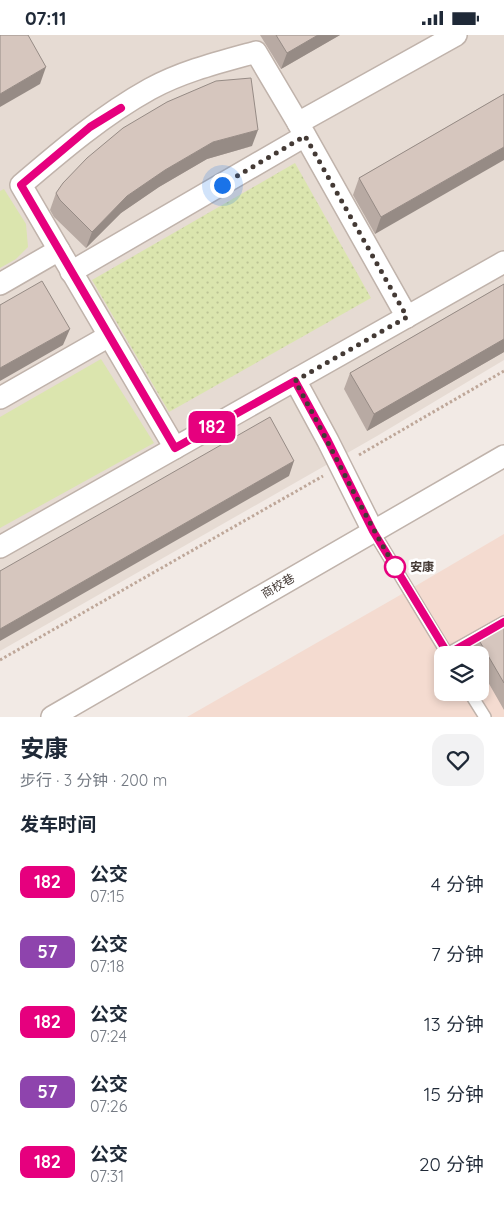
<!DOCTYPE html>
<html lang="zh">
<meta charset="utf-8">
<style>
body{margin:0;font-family:Quicksand,"Noto Sans SC",sans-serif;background:#f2f2f3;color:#1f2937;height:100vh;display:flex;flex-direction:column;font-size:19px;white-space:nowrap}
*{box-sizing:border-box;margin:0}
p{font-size:16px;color:#747a83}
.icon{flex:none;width:28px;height:28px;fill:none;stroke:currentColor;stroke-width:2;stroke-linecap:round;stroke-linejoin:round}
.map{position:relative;height:682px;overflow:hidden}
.sheet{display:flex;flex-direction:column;background:#fff;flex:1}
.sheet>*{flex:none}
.badge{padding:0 10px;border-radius:8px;font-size:18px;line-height:32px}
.controls{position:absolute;left:434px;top:611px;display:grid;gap:10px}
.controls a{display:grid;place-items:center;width:55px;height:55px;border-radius:10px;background:#fff;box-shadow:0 2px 8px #0003;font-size:25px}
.you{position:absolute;width:25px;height:25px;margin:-12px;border:4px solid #fff;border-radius:50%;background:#1a73e8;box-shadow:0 0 0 8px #1a73e833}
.map>.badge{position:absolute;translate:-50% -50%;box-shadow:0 0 0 2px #fff}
h2{padding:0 20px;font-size:19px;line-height:45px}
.round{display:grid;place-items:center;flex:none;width:52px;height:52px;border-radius:15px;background:#f2f2f3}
.summary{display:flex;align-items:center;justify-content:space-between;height:85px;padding:0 20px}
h1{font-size:24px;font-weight:700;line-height:38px}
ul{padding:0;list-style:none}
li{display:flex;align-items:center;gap:15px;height:70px;padding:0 20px}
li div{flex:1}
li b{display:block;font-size:19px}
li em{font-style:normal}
li .badge{min-width:55px;font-weight:700;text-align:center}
.status{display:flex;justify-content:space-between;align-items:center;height:35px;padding:0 25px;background:#fff;direction:ltr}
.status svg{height:14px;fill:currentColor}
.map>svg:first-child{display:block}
.residential{fill:#e6dbd3}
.commercial{fill:#f4dbd0;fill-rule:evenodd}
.grass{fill:#dbe5ae}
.park{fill:url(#park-dots)}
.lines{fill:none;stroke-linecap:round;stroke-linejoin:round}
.service-casing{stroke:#c0b3ab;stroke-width:14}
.minor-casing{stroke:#c0b3ab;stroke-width:24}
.path{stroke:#bea799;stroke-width:3;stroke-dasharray:2.5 2.5;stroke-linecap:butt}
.service{stroke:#fff;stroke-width:11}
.minor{stroke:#fff;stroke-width:21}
.wall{fill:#b8aaa3}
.shaded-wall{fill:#968b85}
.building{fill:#d6c6be;stroke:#968b85}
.line-casing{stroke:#fff;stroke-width:11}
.line{stroke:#e6007e;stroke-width:8}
.walk{stroke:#443a35;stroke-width:5;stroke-dasharray:0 9}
.stop-dot{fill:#fff;stroke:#e6007e;stroke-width:2.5}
.labels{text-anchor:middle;stroke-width:5;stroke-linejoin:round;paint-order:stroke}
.stop-label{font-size:12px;font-weight:bold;fill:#443a35;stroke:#fff;text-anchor:start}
.street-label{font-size:12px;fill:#443a35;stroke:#fff}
</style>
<div class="status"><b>07:11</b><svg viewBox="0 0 49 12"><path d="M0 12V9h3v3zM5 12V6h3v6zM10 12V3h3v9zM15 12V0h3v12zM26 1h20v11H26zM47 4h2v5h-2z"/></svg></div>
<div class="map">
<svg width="504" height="682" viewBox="0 0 504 682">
<defs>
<pattern id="park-dots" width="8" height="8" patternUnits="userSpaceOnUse" patternTransform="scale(1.25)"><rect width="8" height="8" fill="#dbe5ae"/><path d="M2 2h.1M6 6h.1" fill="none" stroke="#bdc596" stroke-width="1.8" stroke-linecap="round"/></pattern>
</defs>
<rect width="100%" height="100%" fill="#f2eae5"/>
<!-- residential -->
<polygon class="residential" points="0,0 504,0 504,325 377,401 0,616"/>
<!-- commercial -->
<path class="commercial" d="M504,499v183h-317l208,-119zM442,620h38v38h-38z"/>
<!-- grass -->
<g class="grass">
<polygon points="4,154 26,189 28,212 16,224 0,233 0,156"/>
<polygon points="101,324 154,408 0,493 0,382"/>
</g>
<!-- park -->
<polygon class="park" points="295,128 371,263 169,377 92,245"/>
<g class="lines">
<!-- service casing -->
<g class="service-casing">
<g id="service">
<polyline points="373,496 448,620"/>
<polyline points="447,619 504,587"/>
<polyline points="470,658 485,682"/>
</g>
</g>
<!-- minor casing -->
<g class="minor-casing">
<g id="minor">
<path d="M59,215l-38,-65c41,-35 82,-70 129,-96 33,-18 70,-27 106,-37l42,71"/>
<polyline points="71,237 305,101"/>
<polyline points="0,249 59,215 175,413"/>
<polyline points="407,282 298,88 456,0"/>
<polyline points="0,363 109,301"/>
<polyline points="373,496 328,406 295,345 504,227"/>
<polyline points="0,512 295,345"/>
<polyline points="52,682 504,421"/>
</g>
</g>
<!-- path -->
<g class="path">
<polyline points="359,420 504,336"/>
<polyline points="0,625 323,441"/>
</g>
<!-- service -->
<use href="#service" class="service"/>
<!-- minor -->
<use href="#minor" class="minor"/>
</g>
<!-- wall -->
<g class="wall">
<polygon points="260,0 340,0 281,34"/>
<polygon points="504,59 375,199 353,160 359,143"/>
<polygon points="252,111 207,124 159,152 121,178 86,213 54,182 50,175 56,158"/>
<polygon points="504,249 504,317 367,396 344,354 350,338"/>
<polygon points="504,584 504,675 480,633 480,620 473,620 470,616 476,600"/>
</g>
<!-- shaded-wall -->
<g class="shaded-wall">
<polygon points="318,0 340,0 281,34 287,18"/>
<polygon points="46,32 40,49 0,72 0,59"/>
<polygon points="258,95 252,111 207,124 159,152 121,178 86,213 92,197 127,161 165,135 213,107"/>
<polygon points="504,112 504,125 375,199 381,182"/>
<polygon points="70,294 63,310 0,346 0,333"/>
<polygon points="504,304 504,317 367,396 374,379"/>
<polygon points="294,426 289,441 0,606 0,594"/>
</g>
<!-- building -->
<g class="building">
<polygon points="0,0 28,0 46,32 0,59"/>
<polygon points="276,0 318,0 287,18"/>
<polygon points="251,43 258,95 213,107 165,135 127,161 92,197 60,165 56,158 63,148 87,123 123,93 167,67 216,46"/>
<polygon points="504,59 504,112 381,182 359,143"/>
<polygon points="42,246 70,294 0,333 0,270"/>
<polygon points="504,249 504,304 374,379 350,338"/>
<polygon points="270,382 294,426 0,594 0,536"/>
<polygon points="504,584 504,648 476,600"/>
</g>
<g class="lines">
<!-- line casing -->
<g class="line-casing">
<polyline id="line" points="121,73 90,92 21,150 175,413 295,346 328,406 373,496 448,619 504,587"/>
</g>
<!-- line -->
<use href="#line" class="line"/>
<!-- walk -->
<path class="walk" d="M222,150l83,-49 102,181 -112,64c34,61 64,125 100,186"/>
</g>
<!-- markers -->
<circle class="stop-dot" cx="395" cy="532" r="10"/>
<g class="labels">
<!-- stop labels -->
<g class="stop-label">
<text x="410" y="536">安康</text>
</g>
<!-- street labels -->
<g class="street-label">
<text transform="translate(278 551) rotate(-30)" y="4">商校巷</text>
</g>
</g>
</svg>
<div class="controls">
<a><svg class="icon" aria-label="layers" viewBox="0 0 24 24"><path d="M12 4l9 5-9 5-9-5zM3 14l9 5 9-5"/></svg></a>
</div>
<div class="you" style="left:222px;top:150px"></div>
<b class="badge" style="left:212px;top:392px;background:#e6007e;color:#fff">182</b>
</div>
<section class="sheet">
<div class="summary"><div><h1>安康</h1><p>步行 · 3 分钟 · 200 m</p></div><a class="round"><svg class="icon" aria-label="heart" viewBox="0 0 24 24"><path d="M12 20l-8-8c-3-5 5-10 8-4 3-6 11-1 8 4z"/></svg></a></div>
<h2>发车时间</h2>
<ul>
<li><span class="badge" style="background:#e6007e;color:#fff">182</span><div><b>公交</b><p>07:15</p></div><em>4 分钟</em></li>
<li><span class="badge" style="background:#8e44ad;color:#fff">57</span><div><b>公交</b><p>07:18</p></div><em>7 分钟</em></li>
<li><span class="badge" style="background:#e6007e;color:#fff">182</span><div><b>公交</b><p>07:24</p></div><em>13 分钟</em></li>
<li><span class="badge" style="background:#8e44ad;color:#fff">57</span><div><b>公交</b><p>07:26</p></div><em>15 分钟</em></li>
<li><span class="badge" style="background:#e6007e;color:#fff">182</span><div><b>公交</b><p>07:31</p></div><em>20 分钟</em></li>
</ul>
</section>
